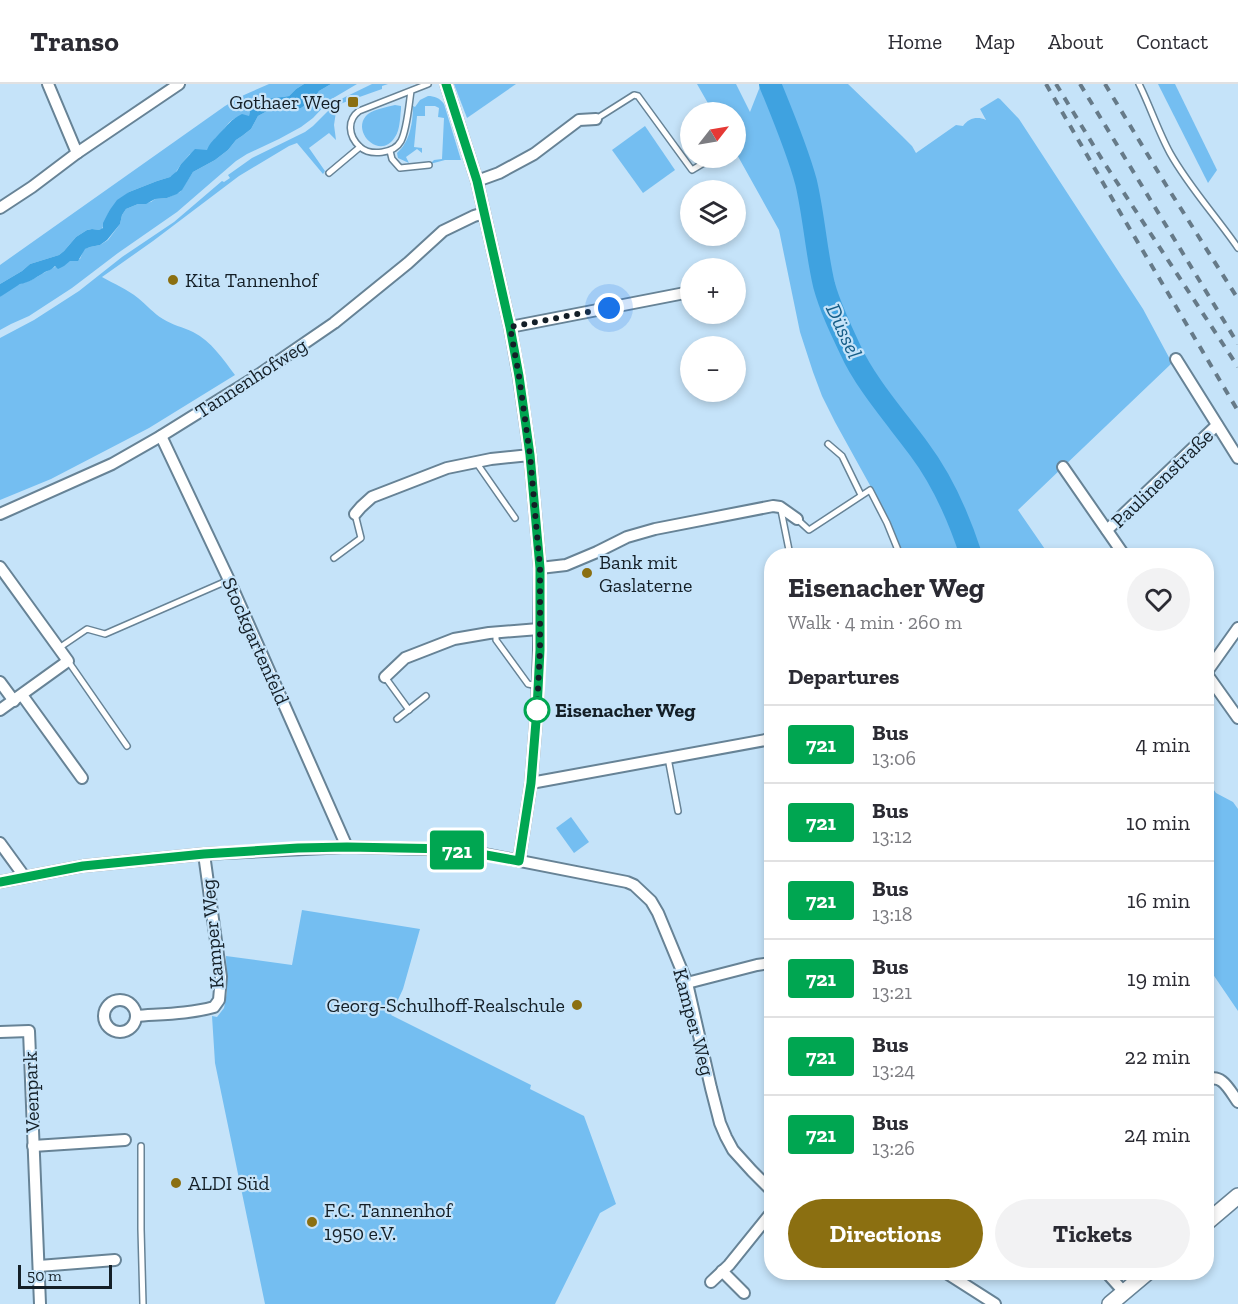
<!DOCTYPE html>
<meta charset="utf-8">
<style>
body{margin:0;font-family:"Zilla Slab",serif;background:#f2f2f3;color:#2b2b33;height:100vh;display:flex;flex-direction:column;font-size:22px;white-space:nowrap}
*{box-sizing:border-box;margin:0}
p{font-size:20px;color:#7c7c81}
.icon{flex:none;width:33px;height:33px;fill:none;stroke:currentColor;stroke-width:2;stroke-linecap:round;stroke-linejoin:round}
.map{position:relative;flex:1;overflow:hidden}
.drawer{position:absolute;left:764px;top:464px;width:450px;height:732px;display:flex;flex-direction:column;background:#fff;border-radius:24px;box-shadow:0 3px 9px #0003}
.drawer>*{flex:none}
.badge{padding:0 12px;border-radius:4px;font-size:21px;line-height:39px}
.needle{width:39px;rotate:59deg}
.tools{position:absolute;left:680px;top:18px;display:grid;gap:12px}
.tools a{display:grid;place-items:center;width:66px;height:66px;border-radius:50%;background:#fff;box-shadow:0 3px 9px #0003;font-size:30px}
.scale{position:absolute;left:18px;bottom:15px;width:94px;box-sizing:border-box;padding-left:6px;border:3px solid #141f27;border-top:0;font-size:16px;line-height:21px;white-space:nowrap;color:#141f27;-webkit-text-stroke:4px #c5e3f9;paint-order:stroke}
.you{position:absolute;width:30px;height:30px;margin:-15px;border:4px solid #fff;border-radius:50%;background:#1a73e8;box-shadow:0 0 0 9px #1a73e833}
.map>.badge{position:absolute;translate:-50% -50%;box-shadow:0 0 0 3px #fff}
h2{padding:0 24px;font-size:22px;line-height:54px}
.round{display:grid;place-items:center;flex:none;width:63px;height:63px;border-radius:32px;background:#f2f2f3}
.overview{display:flex;align-items:center;justify-content:space-between;height:102px;padding:0 24px}
h1{font-size:28px;font-weight:800;line-height:45px}
.action{display:flex;gap:12px;margin-top:auto;padding:12px 24px}
.action a{flex:1;height:69px;border-radius:36px;background:#8b6f11;color:#fff;font-size:24px;font-weight:800;line-height:69px;text-align:center}
.action a+a{background:#f2f2f3;color:#2b2b33}
ul{padding:0;list-style:none}
li{display:flex;align-items:center;gap:18px;height:78px;padding:0 24px;border-top:2px solid #e1e1e2}
li div{flex:1}
li b{display:block;font-size:22px}
li em{font-style:normal}
li .badge{min-width:66px;font-weight:700;text-align:center}
header{display:flex;align-items:center;gap:36px;box-sizing:border-box;height:84px;padding:0 30px;background:#fff;border-bottom:2px solid #e1e1e2}
header strong{font-size:28px}
nav{display:flex;gap:33px;margin-inline-start:auto;font-size:21px}
.map>svg:first-child{display:block}
.green{fill:#74bef1}
.water{fill:#3fa2e0}
.lines{fill:none;stroke-linecap:round;stroke-linejoin:round}
.river{stroke:#3fa2e0;stroke-width:22}
.service-casing{stroke:#678396;stroke-width:8}
.minor-casing{stroke:#678396;stroke-width:14}
.secondary-casing{stroke:#678396;stroke-width:18}
.service{stroke:#fff;stroke-width:5}
.minor{stroke:#fff;stroke-width:10}
.secondary{stroke:#fff;stroke-width:15}
.rail{stroke:#667a88;stroke-width:4;stroke-dasharray:8 8;stroke-linecap:butt}
.line-casing{stroke:#fff;stroke-width:14}
.line{stroke:#00a651;stroke-width:9}
.walk{stroke:#141f27;stroke-width:6;stroke-dasharray:0 10.8}
.poi-dot{fill:#8b6f11;stroke:#c5e3f9;stroke-width:2}
.stop-dot{fill:#fff;stroke:#00a651;stroke-width:3}
.labels{text-anchor:middle;stroke-width:4.5;stroke-linejoin:round;paint-order:stroke}
.poi-label{font-size:20px;fill:#141f27;stroke:#c5e3f9;text-anchor:start}
.street-label{font-size:20px;fill:#141f27;stroke:#c5e3f9}
.stop-label{font-size:20px;font-weight:bold;fill:#141f27;stroke:#c5e3f9;text-anchor:start}
.water-label{font-size:21px;font-style:italic;fill:#165d87;stroke:#c5e3f9}
</style>
<header>
<strong>Transo</strong>
<nav><a>Home</a><a>Map</a><a>About</a><a>Contact</a></nav>
</header>
<div class="map">
<svg width="1238" height="1220" viewBox="0 0 1238 1220">
<rect width="100%" height="100%" fill="#c5e3f9"/>
<!-- green -->
<g class="green">
<path d="M269,0h35l-8,5 -7,7 -4,2h-13l-15,6 -7,6 -1,6c-19,1 -18,5 -29,18 -6,7 -8,6 -12,16l-18,4 -9,10 -7,11 -4,2 -13,4 -28,11 -20,19 -7,18 -3,1 -8,-1 -4,1 -11,7 -12,14 -5,4 -29,9 -8,7 -22,13v-19l225,-159 19,-11z"/>
<path d="M331,0h26l-27,16 -17,18 -12,9 -22,12 -32,15 -11,7 -59,51 -59,41 -46,35 -43,28 -18,8 -11,6v-33c6,-5 13,-11 20,-13 5,-2 8,-2 13,-5 15,-8 29,-18 47,-20l4,-10 6,-2 10,-2 8,-5 12,-16 2,-9 4,-6 12,-5 13,-2 4,-3 12,-1 13,-6 13,-20 22,-12 13,-10 8,-10 6,-4 9,-7 7,-13 13,-7 6,-1 11,2 13,-2 13,-9 5,-8z"/>
<path d="M372,0h16l-6,2v3l-45,16 -3,20 2,15 -7,-7 -20,15 16,23 -2,3 -26,-31 -8,3 -50,30 -86,65 -51,36c12,7 25,12 36,21 9,7 15,15 25,21 9,6 20,8 30,13 18,9 30,27 42,43l-86,53 -98,51 -51,21v-162l34,-18 45,-29 43,-34 52,-35 48,-41 2,1 6,-4 -2,-3 24,-17 53,-26 8,-6 26,-26z"/>
<polygon points="454,0 516,0 467,34"/>
<polygon points="697,0 736,0 750,28 761,0 764,0 798,92 821,194 832,228 851,271 888,327 923,374 939,400 958,438 969,471 902,471 882,423 835,338 822,312 813,288 800,248 779,146 735,67 735,28 713,28"/>
<path d="M775,0h73l54,52 10,10 4,7 40,-28 7,1c6,-8 14,-10 23,-6l-6,-11 18,-11 2,1 19,20 124,190 29,54 -154,147 31,45h-76l-20,-51 -20,-37 -57,-79 -23,-37 -15,-31 -14,-46 -17,-94z"/>
<polygon points="1158,0 1175,0 1217,86 1208,99"/>
<path d="M428,12c6,0 12,2 16,8l17,56h-16l-15,4 4,-4 8,-1 2,-41 -6,-1 1,-9 -4,-2h-10v10h-8l-3,31 8,1v5l-5,-4 -11,8 3,6 -11,-5 -1,-5c13,-11 16,-31 16,-47l2,1 5,-7z"/>
<path d="M395,21l6,1v3c-1,9 -1,21 -6,28 -15,25 -46,-7 -27,-23 7,-5 19,-7 27,-9z"/>
<polygon points="645,42 675,86 643,109 612,66"/>
<polygon points="1206,695 1216,709 1233,718 1238,725 1238,927 1208,883 1206,885"/>
<polygon points="571,733 589,758 574,769 556,744"/>
<polygon points="302,826 420,845 403,905 391,931 531,1001 530,1005 584,1032 616,1120 600,1129 555,1220 265,1220 215,979 212,932 217,933 224,924 227,908 226,872 292,881"/>
</g>
<!-- water -->
<path class="water" d="M304,0h27l-12,7 -5,8 -13,9 -9,2 -15,-2 -6,1 -13,7 -7,13 -9,7 -6,4 -8,10 -13,10 -22,12 -11,18 -5,4 -10,4 -12,1 -9,5h-8l-12,5 -4,6 -2,9 -13,16 -7,5 -10,2 -5,2 -7,12h-8l-6,5 -6,3 -3,-3c-4,5 -8,4 -13,8 -7,4 -14,9 -22,10l-20,13v-13l22,-13 8,-7 29,-9 5,-4 12,-14 11,-7 5,-1 7,1 4,-2v-5l6,-12 8,-11 12,-8 28,-11 13,-4 7,-6 4,-7 14,-15 12,1c3,-8 7,-10 12,-16 9,-9 11,-14 23,-20l7,2 1,-6 7,-6 15,-6 13,-1 4,-1 7,-7z"/>
<g class="lines">
<!-- river -->
<path class="river" d="M770,0c13,32 27,65 36,98 8,34 10,69 18,103 6,22 16,43 26,64 15,34 47,70 69,100 24,32 40,69 52,106"/>
<!-- service casing -->
<g class="service-casing">
<g id="service">
<path d="M1139,0c11,22 19,47 31,69 19,34 46,63 68,95"/>
<path d="M411,7c-2,13 -4,39 -10,50 -7,13 -31,15 -41,6 -12,-11 -13,-27 -1,-36l69,-27"/>
<polyline points="596,35 634,11 638,12 692,86 707,77 709,74"/>
<polyline points="390,67 392,75 400,84 429,81"/>
<polyline points="329,89 360,63"/>
<polyline points="828,360 842,372 861,411"/>
<polyline points="476,378 515,434"/>
<polyline points="781,426 790,471"/>
<polyline points="797,435 809,446 870,406 887,439 900,471"/>
<polyline points="334,474 361,454 355,430"/>
<polyline points="496,548 496,556 528,600 538,602"/>
<polyline points="59,564 87,545 105,550 229,496"/>
<polyline points="68,577 127,662"/>
<polyline points="385,593 409,626"/>
<polyline points="397,635 426,612"/>
<polyline points="668,674 678,727"/>
<polyline points="141,1062 141,1145 143,1220"/>
</g>
</g>
<!-- minor casing -->
<g class="minor-casing">
<g id="minor">
<polyline points="48,0 77,69"/>
<polyline points="446,0 477,97 510,243 519,293 530,371 540,484 539,566 537,625 531,699 519,777"/>
<polyline points="477,97 499,89 534,70 579,36 596,35"/>
<polyline points="0,124 32,103 77,69 179,0"/>
<polyline points="510,243 690,208"/>
<polyline points="1176,275 1238,374"/>
<polyline points="161,352 229,496 347,763"/>
<polyline points="1063,383 1124,471"/>
<polyline points="0,430 112,380 161,352 251,296 334,239 408,179 443,147 474,132 484,129"/>
<polyline points="355,430 361,423 372,413 447,384 491,375 530,371"/>
<polyline points="1107,446 1217,341"/>
<polyline points="0,483 68,577 0,626"/>
<polyline points="540,484 566,481 597,468 627,453 655,445 773,422 780,423 797,435"/>
<polyline points="1206,589 1238,544"/>
<polyline points="1206,589 1238,634"/>
<polyline points="385,593 405,574 454,555 489,549 539,545"/>
<polyline points="0,598 14,617"/>
<polyline points="22,611 82,694"/>
<polyline points="531,699 771,655"/>
<polyline points="0,759 24,792"/>
<polyline points="0,798 83,782 204,770 347,763 464,766 627,798 634,801 651,817 658,829 687,899 711,1004 720,1039 726,1053 733,1066 752,1087 771,1106"/>
<polyline points="687,899 757,881 771,879"/>
<circle cx="120" cy="932" r="16"/>
<path d="M136,932c26,-2 53,-2 78,-9l5,-7 2,-23 -17,-123"/>
<polyline points="0,948 29,947 40,1220"/>
<path d="M1206,997c15,-10 24,10 32,21"/>
<polyline points="33,1062 125,1056"/>
<polyline points="39,1182 115,1176"/>
<polyline points="722,1187 744,1209"/>
<polyline points="945,1188 995,1220"/>
<polyline points="1106,1188 1124,1208"/>
<polyline points="711,1198 729,1181 771,1129"/>
</g>
</g>
<!-- secondary casing -->
<g class="secondary-casing">
<g id="secondary">
<polyline points="1206,1139 1238,1112"/>
<polyline points="1110,1220 1148,1188"/>
</g>
</g>
<!-- service -->
<use href="#service" class="service"/>
<!-- minor -->
<use href="#minor" class="minor"/>
<!-- secondary -->
<use href="#secondary" class="secondary"/>
<!-- rail -->
<g class="rail">
<polyline points="1046,0 1121,130 1238,327"/>
<polyline points="1056,0 1103,77 1238,283"/>
<polyline points="1080,0 1238,260"/>
<polyline points="1105,0 1166,101 1238,215"/>
</g>
</g>
<g class="lines">
<!-- line casing -->
<g class="line-casing">
<polyline id="line" points="0,798 83,782 204,770 298,764 347,763 453,765 519,777 531,699 537,625 540,566 540,484 530,371 519,292 510,243 477,97 446,0"/>
</g>
<!-- line -->
<use href="#line" class="line"/>
<!-- walk -->
<polyline class="walk" points="537,626 540,566 540,484 530,371 519,292 510,243 609,224"/>
</g>
<!-- markers -->
<g class="poi-dot">
<rect x="347" y="12" width="12" height="12" rx="3"/>
<circle cx="173" cy="196" r="6"/>
<circle cx="587" cy="489" r="6"/>
<circle cx="577" cy="921" r="6"/>
<circle cx="176" cy="1099" r="6"/>
<circle cx="312" cy="1138" r="6"/>
</g>
<circle class="stop-dot" cx="537" cy="626" r="12"/>
<g class="labels">
<!-- poi labels -->
<g class="poi-label">
<text x="341" y="25" text-anchor="end">Gothaer Weg</text>
<text x="185" y="203">Kita Tannenhof</text>
<text x="599" y="485">Bank mit<tspan x="599" dy="23">Gaslaterne</tspan></text>
<text x="565" y="928" text-anchor="end">Georg-Schulhoff-Realschule</text>
<text x="188" y="1106">ALDI Süd</text>
<text x="324" y="1133">F.C. Tannenhof<tspan x="324" dy="23">1950 e.V.</tspan></text>
</g>
<!-- street labels -->
<g class="street-label">
<text transform="translate(251 294) rotate(-33)" y="7">Tannenhofweg</text>
<text transform="translate(1162 394) rotate(-44)" y="7">Paulinenstraße</text>
<text transform="translate(256 557) rotate(66)" y="7">Stockgartenfeld</text>
<text transform="translate(212 850) rotate(-95)" y="7">Kamper Weg</text>
<text transform="translate(694 938) rotate(75)" y="7">Kamper Weg</text>
<text transform="translate(31 1008) rotate(-92)" y="7">Veenpark</text>
</g>
<!-- stop labels -->
<g class="stop-label">
<text x="555" y="633">Eisenacher Weg</text>
</g>
<!-- water labels -->
<g class="water-label">
<text transform="translate(844 247) rotate(65)" y="7">Düssel</text>
</g>
</g>
</svg>
<div class="tools">
<a><svg class="needle" viewBox="-14 -14 28 28"><path d="M0-13l5 13h-10z" fill="#e53935"/><path d="M0 13l5-13h-10z" fill="#7c7c81"/></svg></a>
<a><svg class="icon" aria-label="layers" viewBox="0 0 24 24"><path d="M12 4l9 5-9 5-9-5zM3 14l9 5 9-5"/></svg></a>
<a>+</a>
<a>−</a>
</div>
<div class="scale">50 m</div>
<div class="you" style="left:609px;top:224px"></div>
<b class="badge" style="left:457px;top:766px;background:#00a651;color:#fff">721</b>
<section class="drawer">
<div class="overview"><div><h1>Eisenacher Weg</h1><p>Walk · 4 min · 260 m</p></div><a class="round"><svg class="icon" aria-label="heart" viewBox="0 0 24 24"><path d="M12 20l-8-8c-3-5 5-10 8-4 3-6 11-1 8 4z"/></svg></a></div>
<h2>Departures</h2>
<ul>
<li><span class="badge" style="background:#00a651;color:#fff">721</span><div><b>Bus</b><p>13:06</p></div><em>4 min</em></li>
<li><span class="badge" style="background:#00a651;color:#fff">721</span><div><b>Bus</b><p>13:12</p></div><em>10 min</em></li>
<li><span class="badge" style="background:#00a651;color:#fff">721</span><div><b>Bus</b><p>13:18</p></div><em>16 min</em></li>
<li><span class="badge" style="background:#00a651;color:#fff">721</span><div><b>Bus</b><p>13:21</p></div><em>19 min</em></li>
<li><span class="badge" style="background:#00a651;color:#fff">721</span><div><b>Bus</b><p>13:24</p></div><em>22 min</em></li>
<li><span class="badge" style="background:#00a651;color:#fff">721</span><div><b>Bus</b><p>13:26</p></div><em>24 min</em></li>
</ul>
<div class="action"><a>Directions</a><a>Tickets</a></div>
</section>
</div>
